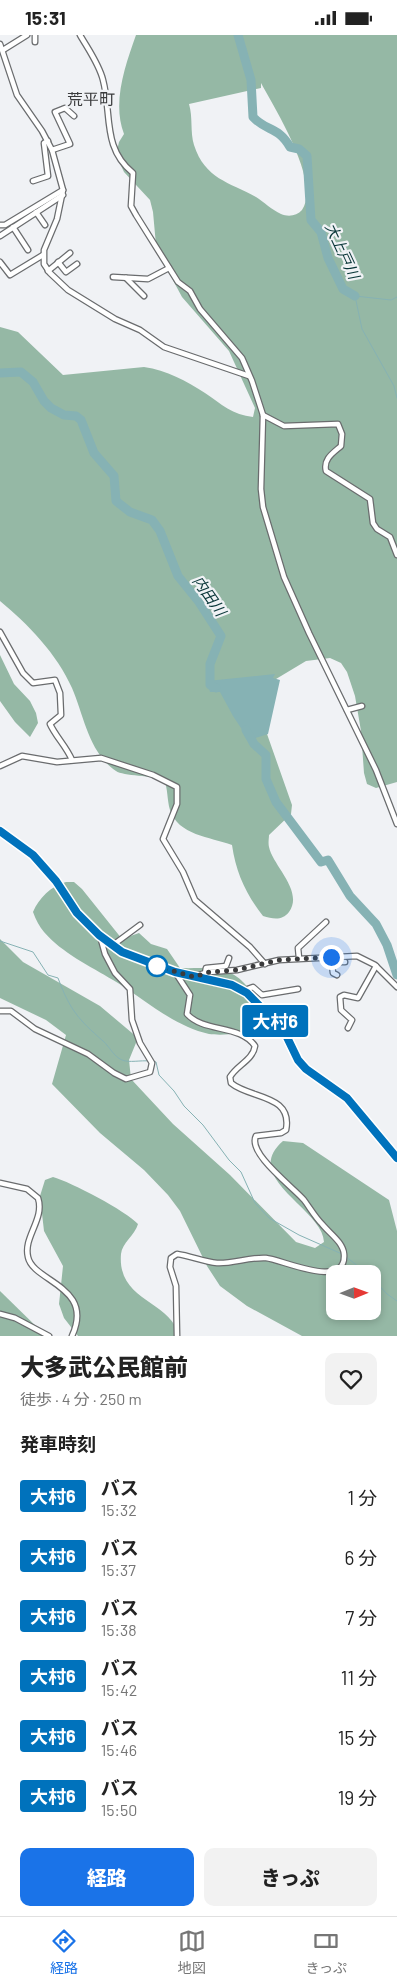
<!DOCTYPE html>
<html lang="ja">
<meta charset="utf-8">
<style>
body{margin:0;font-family:Barlow,"Noto Sans JP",sans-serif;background:#f2f2f2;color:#222;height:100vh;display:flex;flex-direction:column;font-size:19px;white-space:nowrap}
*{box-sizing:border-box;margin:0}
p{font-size:16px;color:#767676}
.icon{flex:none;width:28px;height:28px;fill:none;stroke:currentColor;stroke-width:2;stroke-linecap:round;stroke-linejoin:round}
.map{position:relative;height:1301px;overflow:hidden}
.panel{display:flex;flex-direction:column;background:#fff;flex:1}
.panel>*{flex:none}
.badge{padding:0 10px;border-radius:4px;font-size:18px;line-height:32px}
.needle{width:32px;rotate:89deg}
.tools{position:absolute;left:326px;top:1230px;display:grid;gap:10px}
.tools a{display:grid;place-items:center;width:55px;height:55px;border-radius:10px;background:#fff;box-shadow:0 2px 8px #0003;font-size:25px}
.you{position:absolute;width:25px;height:25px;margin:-12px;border:4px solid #fff;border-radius:50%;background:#1a73e8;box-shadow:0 0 0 8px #1a73e833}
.map>.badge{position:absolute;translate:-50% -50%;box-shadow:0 0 0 2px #fff}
h2{padding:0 20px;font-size:19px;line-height:45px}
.round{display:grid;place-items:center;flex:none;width:52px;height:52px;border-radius:10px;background:#f2f2f2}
.headline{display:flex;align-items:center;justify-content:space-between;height:85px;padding:0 20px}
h1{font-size:24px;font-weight:800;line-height:38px}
.button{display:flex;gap:10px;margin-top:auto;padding:10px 20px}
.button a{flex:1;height:58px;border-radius:10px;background:#1a73e8;color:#fff;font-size:20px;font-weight:800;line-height:58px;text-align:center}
.button a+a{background:#f2f2f2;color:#222}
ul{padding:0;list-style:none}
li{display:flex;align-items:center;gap:15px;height:60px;padding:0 20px}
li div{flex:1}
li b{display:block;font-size:19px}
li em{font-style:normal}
li .badge{min-width:55px;font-weight:700;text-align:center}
.status{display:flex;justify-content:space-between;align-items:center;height:35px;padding:0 25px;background:#fff;direction:ltr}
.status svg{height:14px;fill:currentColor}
.tabs{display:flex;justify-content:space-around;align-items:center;height:70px;border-top:1px solid #e0e0e0;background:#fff;font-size:14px;color:#767676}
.tabs a{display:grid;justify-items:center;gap:2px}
.tabs .selected{color:#1a73e8}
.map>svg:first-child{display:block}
.forest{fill:#95b8a5;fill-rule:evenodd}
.water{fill:#86b2b4}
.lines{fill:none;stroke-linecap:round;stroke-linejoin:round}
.stream{stroke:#86b2b4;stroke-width:1}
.river{stroke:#86b2b4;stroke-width:9}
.street-casing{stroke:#6a6c6e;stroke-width:7}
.secondary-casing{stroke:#6a6c6e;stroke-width:9}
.street{stroke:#fff;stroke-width:4.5}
.secondary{stroke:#fff;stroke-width:6}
.line-casing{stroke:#fff;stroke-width:11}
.line{stroke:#0072bc;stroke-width:8}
.walk{stroke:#3a3b3c;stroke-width:5;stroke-dasharray:0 9}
.stop-dot{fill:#fff;stroke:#0072bc;stroke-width:2.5}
.labels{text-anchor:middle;stroke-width:4.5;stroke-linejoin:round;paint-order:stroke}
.water-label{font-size:15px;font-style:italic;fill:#093638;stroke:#f0f2f5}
.quarter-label{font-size:16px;fill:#3a3b3c;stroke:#f0f2f5}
</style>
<div class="status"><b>15:31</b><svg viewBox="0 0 49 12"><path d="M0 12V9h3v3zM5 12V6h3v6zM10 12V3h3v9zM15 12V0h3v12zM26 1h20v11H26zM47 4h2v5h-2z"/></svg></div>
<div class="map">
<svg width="397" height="1301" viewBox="0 0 397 1301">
<rect width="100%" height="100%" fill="#f0f2f5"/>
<!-- forest -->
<g class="forest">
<path d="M136,0h261v747l-21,6 -9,-4 -3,-11 -3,-42 -6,-35 -8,-24 -6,-9 -11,-5 -24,3 -30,18 -8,10 -1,45 25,71 -1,9 -22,21c0,3 -1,8 0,12 4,19 35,44 20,65 -7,9 -16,7 -26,4 -17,-22 -27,-43 -31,-71 -22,-8 -54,-10 -62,-35 -3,-10 -2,-21 -6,-31 -11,-3 -41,-3 -48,-8 -27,-18 -32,-55 -44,-83 -15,-34 -44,-64 -72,-87v-274l18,5 45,43 81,-8c23,3 42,14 61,26 16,11 28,22 48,24l2,-9 -26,-57 -47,-54 -21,-39 -5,-13 -3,-33 -3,-12 -26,-28 -8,-17 3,-13 5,-8c-12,-31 1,-68 12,-99zM261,48c14,26 60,99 41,127 -5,6 -14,7 -21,4 -9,-4 -17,-12 -25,-17 -27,-15 -51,-18 -62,-52 -4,-13 -1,-28 -5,-41l72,-16z"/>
<polygon points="0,620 14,649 30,666 36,678 38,688 30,702 15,687 0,666"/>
<path d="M66,847h8l8,7 40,50 17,-6 12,11 16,5 13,19c24,1 46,-4 64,15 8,9 11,14 9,27 -1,10 -8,19 -17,23 -7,2 -20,2 -27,1 -36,-8 -66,-36 -96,-54 -23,-14 -51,-27 -69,-48 -5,-6 -8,-12 -11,-20 6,-14 18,-26 33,-30z"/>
<path d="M0,904l23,23 77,44 38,32 -9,22 2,19 42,45 57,51 66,67 19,6 9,-6c-1,-33 -84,-64 -41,-101l20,2 86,57 8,31v105h-95l-55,-30 -27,-20 -13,-20 -27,-55 -12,-16 -24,-25 -44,-37 -48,-49 14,-49 -20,-15 -46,-22zM335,1239h37v37h-37z"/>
<path d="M53,1142c18,5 73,34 85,47 -3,11 -16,19 -17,30 -4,48 50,46 58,82h-101l-14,-18 -5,-14 4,-38 -19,-35 -4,-35 5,-16z"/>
<polygon points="0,1256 46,1301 0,1301"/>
</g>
<!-- water -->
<polygon class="water" points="275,639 273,643 280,645 268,699 249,705 233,681 220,657 210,657 207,646"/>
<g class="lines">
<!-- stream -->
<g class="stream">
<polyline points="397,262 391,265 355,261 362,294 394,351 397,363"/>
<path d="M0,906l33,11 15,23 10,3c12,32 20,41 45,63 7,6 10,15 19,19 7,3 19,0 27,1"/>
<polyline points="153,1026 156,1027 159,1040 174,1056 184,1071 203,1090 229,1125 241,1137 255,1168 269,1183 299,1200 342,1219"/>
<polyline points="345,1221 368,1239"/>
<polyline points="372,1243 387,1259 397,1266"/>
</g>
<!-- river -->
<g class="river">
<path d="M238,0l13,45 2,37c14,15 25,9 37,30l9,2 8,7 4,64 10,12 7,26 15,31 12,7"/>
<polyline points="0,338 21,337 33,347 44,366 51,373 64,380 76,381 81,385 94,418 114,441 116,466 130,477 152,485 160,496 178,541 199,567 221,601 210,629 210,650 216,653"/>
<polyline points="246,695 254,709 266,720 266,744 276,767 321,827 328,825 350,861 376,889 387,910 397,940"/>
</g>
<!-- street casing -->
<g class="street-casing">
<g id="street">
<path d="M80,0c8,14 19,29 23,45 9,34 -1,68 30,93l-2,33 5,9 42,67 12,9 10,18 42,49 10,23 11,34 -2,74 2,18 21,70 25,56 67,137 21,54"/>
<polyline points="35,7 35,0"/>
<polyline points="0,9 17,60 42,96 52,115 63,155 57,184 44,215 44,229 50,238 68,255 115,284 140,295 164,312 249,341"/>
<polyline points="3,15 27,0"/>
<polyline points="52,115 70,109 55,77 65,73 74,81"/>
<polyline points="33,146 48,141 44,108 48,106"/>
<polyline points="36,177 45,190"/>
<polyline points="0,190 5,190 63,155"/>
<polyline points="13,192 28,215"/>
<polyline points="0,201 63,160"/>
<polyline points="0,227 10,240 43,220"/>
<polyline points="58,227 66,237 77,229"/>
<polyline points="48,236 70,218"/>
<polyline points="113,242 148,244 169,233"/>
<polyline points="126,243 144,261"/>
<path d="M263,380l21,11 54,-2 4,10 -1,12c-8,7 -18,13 -15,25l44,28 3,24 4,6 13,8 7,18"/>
<path d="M0,597l23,41 10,10 22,-3 5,13 1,22 -11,9c6,13 16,22 22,36"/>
<polyline points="347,675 362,671"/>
<polyline points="0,731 22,721 57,727 101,723 153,740 177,752 177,769 163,804 183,837 195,865 250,912 265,929"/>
<polyline points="113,910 140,890"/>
<polyline points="331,922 333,938 337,940"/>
<polyline points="299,923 298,913 326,887"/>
<polyline points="332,927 345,927"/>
<path d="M175,937l15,23 -3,19c17,19 53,10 68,32 -2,14 -18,19 -25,31l1,6c19,16 62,11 55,47l-5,3 -25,3c-9,17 37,51 48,64 6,8 11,17 18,24 7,9 21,18 22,30 3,37 -63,5 -78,4 -17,-1 -34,6 -49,5 -13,-1 -26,-7 -40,-9l-6,4 -1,9 6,19 1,50"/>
<polyline points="205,938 206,933 226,931 229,923"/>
<polyline points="195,941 209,937 237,935 279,925 357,921 375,930 397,952"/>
<polyline points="242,956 253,952 262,960 298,954"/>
<polyline points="0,976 11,976 35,994 88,1019 114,1038 126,1044 150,1037 152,1028 140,1008 132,985 130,954 115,938 105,919 100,901"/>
<polyline points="348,993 352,985 341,975 340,962 344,960 358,963 376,931"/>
<path d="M0,1148l27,6 11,9c7,21 -15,39 -10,59 5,25 67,29 44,79"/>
<polyline points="0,1279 15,1283 49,1301"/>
</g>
</g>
<!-- secondary casing -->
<g class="secondary-casing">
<polyline id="secondary" points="0,796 33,820 56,846 77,878 99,900 122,917 175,937 231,950 247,958 284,996 298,1025 306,1034 347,1063 397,1123"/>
</g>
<!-- street -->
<use href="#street" class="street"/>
<!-- secondary -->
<use href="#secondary" class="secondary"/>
</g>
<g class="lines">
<!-- line casing -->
<g class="line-casing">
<polyline id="line" points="0,796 33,820 56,846 77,878 99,900 122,917 175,937 232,950 247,958 284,996 298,1025 306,1034 347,1063 397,1123"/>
</g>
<!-- line -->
<use href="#line" class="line"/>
<!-- walk -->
<polyline class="walk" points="157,931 194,942 209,937 237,935 279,925 331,922"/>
</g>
<!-- markers -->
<circle class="stop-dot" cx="157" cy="931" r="10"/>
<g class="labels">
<!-- water labels -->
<g class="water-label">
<text transform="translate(342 216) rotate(65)" y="5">大上戸川</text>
<text transform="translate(209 561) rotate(55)" y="5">内田川</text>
</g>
<!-- quarter labels -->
<g class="quarter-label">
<text x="91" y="70">荒平町</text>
</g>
</g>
</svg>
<div class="tools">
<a><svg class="needle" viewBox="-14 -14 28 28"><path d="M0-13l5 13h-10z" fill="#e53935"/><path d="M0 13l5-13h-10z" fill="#767676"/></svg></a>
</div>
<div class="you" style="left:331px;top:922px"></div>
<b class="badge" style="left:275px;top:986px;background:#0072bc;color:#fff">大村6</b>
</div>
<section class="panel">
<div class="headline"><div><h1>大多武公民館前</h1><p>徒歩 · 4 分 · 250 m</p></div><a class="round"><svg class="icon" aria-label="heart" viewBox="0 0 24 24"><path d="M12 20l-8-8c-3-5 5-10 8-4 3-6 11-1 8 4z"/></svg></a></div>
<h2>発車時刻</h2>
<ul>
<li><span class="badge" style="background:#0072bc;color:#fff">大村6</span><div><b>バス</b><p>15:32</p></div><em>1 分</em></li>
<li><span class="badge" style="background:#0072bc;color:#fff">大村6</span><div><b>バス</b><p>15:37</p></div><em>6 分</em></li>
<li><span class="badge" style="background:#0072bc;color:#fff">大村6</span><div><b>バス</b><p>15:38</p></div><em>7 分</em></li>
<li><span class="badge" style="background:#0072bc;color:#fff">大村6</span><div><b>バス</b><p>15:42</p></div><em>11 分</em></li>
<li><span class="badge" style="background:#0072bc;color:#fff">大村6</span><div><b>バス</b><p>15:46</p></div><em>15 分</em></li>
<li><span class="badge" style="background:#0072bc;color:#fff">大村6</span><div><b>バス</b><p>15:50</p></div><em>19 分</em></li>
</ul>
<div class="button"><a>経路</a><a>きっぷ</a></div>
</section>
<nav class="tabs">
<a class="selected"><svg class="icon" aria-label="directions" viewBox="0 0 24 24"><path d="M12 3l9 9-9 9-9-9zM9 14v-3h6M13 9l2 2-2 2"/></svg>経路</a>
<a><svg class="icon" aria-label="map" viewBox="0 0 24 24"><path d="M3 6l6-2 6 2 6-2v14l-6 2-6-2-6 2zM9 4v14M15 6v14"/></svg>地図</a>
<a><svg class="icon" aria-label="tickets" viewBox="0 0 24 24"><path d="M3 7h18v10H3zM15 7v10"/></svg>きっぷ</a>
</nav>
